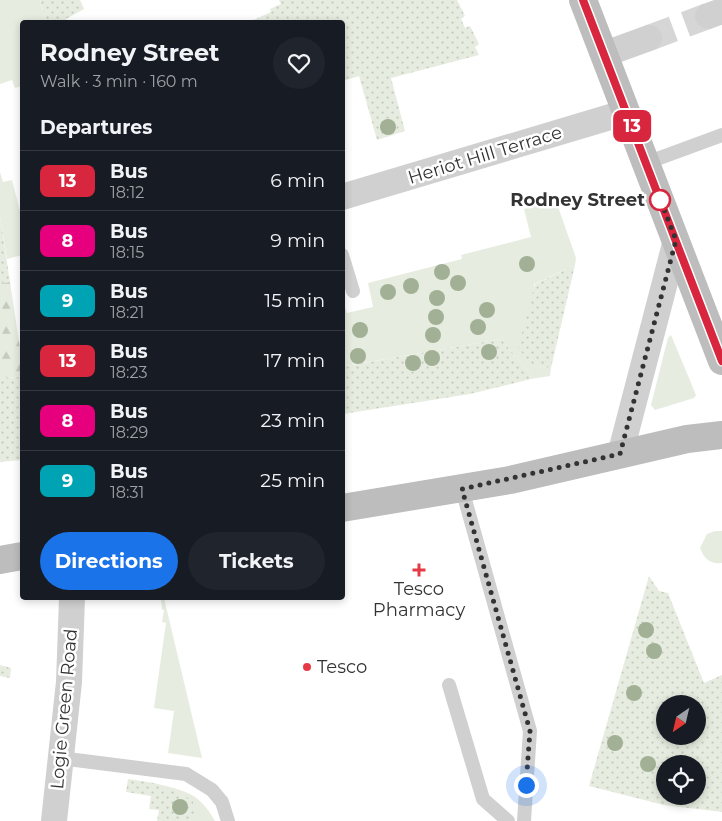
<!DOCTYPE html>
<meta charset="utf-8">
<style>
body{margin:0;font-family:Montserrat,sans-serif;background:#20242c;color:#f1f3f6;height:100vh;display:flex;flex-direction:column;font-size:19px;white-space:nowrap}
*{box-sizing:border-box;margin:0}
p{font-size:16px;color:#9ea1a6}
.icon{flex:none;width:28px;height:28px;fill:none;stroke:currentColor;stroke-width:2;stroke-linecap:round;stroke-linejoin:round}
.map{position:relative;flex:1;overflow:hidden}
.panel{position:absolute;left:20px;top:20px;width:325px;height:580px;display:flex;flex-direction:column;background:#171b24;border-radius:5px;box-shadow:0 2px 8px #0003}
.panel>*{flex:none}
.badge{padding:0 10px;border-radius:8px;font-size:18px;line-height:32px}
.needle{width:32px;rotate:214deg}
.fabs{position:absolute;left:656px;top:695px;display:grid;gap:10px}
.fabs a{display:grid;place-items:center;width:50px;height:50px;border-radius:50%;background:#171b24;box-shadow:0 2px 8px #0003;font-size:25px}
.you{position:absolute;width:25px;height:25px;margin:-12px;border:4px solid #fff;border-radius:50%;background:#1a73e8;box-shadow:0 0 0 8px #1a73e833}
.map>.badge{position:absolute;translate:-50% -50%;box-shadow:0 0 0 2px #fff}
h2{padding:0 20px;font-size:19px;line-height:45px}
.round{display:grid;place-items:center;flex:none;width:52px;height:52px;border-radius:26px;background:#20242c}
.headline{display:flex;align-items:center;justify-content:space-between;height:85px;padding:0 20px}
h1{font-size:24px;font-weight:700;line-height:38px}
.action{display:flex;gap:10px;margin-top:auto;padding:10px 20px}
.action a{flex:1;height:58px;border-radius:30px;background:#1a73e8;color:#fff;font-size:20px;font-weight:700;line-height:58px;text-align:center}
.action a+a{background:#20242c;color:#f1f3f6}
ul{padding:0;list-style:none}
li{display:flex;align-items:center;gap:15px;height:60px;padding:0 20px;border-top:1px solid #363941}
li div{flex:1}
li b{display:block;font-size:19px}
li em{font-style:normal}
li .badge{min-width:55px;font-weight:700;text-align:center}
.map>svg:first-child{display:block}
.green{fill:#e6ecdf}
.forest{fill:url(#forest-firs)}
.garden{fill:url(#garden-dots);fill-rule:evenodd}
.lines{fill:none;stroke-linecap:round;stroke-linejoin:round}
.street-tunnel{stroke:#d6d6d6;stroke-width:26;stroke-dasharray:26 13;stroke-linecap:butt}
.lane{stroke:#d0d0d0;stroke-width:14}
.street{stroke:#d0d0d0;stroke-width:26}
.secondary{stroke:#bdbdbd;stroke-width:28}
.tree{fill:#a2b095}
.line-casing{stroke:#fff;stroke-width:11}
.line{stroke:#d7263d;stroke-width:8}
.walk{stroke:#333;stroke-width:5;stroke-dasharray:0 9}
.stop-dot{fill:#fff;stroke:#d7263d;stroke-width:2.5}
.poi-dot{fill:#e63946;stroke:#fff;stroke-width:2}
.labels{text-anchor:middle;stroke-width:5;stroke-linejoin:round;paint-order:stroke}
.street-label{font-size:18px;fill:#333;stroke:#fff}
.stop-label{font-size:18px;font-weight:bold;fill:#333;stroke:#fff;text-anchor:end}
.poi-label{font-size:18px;fill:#333;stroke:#fff}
</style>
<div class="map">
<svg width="722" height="821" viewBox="0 0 722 821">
<defs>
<pattern id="forest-firs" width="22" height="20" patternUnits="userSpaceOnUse" patternTransform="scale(1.25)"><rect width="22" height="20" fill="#e6ecdf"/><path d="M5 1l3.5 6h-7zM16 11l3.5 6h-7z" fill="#c6cbc0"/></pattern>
<pattern id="garden-dots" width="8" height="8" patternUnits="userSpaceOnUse" patternTransform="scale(1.25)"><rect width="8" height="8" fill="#e6ecdf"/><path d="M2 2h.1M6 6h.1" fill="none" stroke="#c6cbc0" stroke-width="1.8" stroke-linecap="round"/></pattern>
</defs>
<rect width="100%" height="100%" fill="#fff"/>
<!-- green -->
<g class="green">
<polygon points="0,0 40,0 46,22 22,22 22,86 15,88 12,80 0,84"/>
<polygon points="0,172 3,182 12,180 22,219 22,255 7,259 0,216"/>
<polygon points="556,201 576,258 575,265 534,284 533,366 551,368 550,376 531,379 530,374 501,339 345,366 342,351 342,299 347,313 373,307 368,283 462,259 461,255 531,237 524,209"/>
<polygon points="671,335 696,395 694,398 655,410 651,405 668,338"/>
<path d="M715,531h7v32c-12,1 -18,-4 -22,-15l7,-14z"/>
<polygon points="161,598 164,598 202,758 168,753 174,711 154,708 166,623 162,622 164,610 162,610"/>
<path d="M154,783c31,8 45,9 61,38h-20z"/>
</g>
<!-- forest -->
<polygon class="forest" points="10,282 22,361 22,377 0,378 0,283"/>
<!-- garden -->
<g class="garden">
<polygon points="40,0 80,0 84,9 66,19 68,22 46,22"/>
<polygon points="279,0 457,0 465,16 461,19 465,28 470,26 479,44 475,47 479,55 391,78 405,131 377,140 359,76 343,81 342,22 249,22 271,12 270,9 281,4"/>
<polygon points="0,216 10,282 0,283"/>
<polygon points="575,265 551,368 533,366 518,348 535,284"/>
<polygon points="501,339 530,374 531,379 470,394 343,414 343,351 346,366"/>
<polygon points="22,377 22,460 0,462 0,378"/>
<path d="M649,576l10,15 9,2 36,90 18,-8v137l-58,-7 -75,-19zM665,704h33v32h-33zM665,764h33v32h-33z"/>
<polygon points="0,665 11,668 10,678 0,676"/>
<polygon points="128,779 154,783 193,800 195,821 157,821 159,810 149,809 151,796 126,792"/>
</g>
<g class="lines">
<!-- street-tunnel -->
<polyline class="street-tunnel" points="649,38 708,16"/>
<!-- lane -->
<g class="lane">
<polyline points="646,163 722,135"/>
<polyline points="342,255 353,291"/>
<polyline points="462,489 530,731 524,821"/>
<polyline points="449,685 483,799 508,821"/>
<polyline points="60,758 186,774 212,790 222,802 228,821"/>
</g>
<!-- street -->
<g class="street">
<polyline points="708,16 722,11"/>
<polyline points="605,54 649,38"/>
<polyline points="342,197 627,112"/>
<polyline points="620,455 676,240"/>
<polyline points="54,821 69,682 72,598"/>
</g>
<!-- secondary -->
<g class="secondary">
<polyline points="583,0 722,361"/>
<polyline points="342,508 510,480 687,439 722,435"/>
<polyline points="0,560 22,556"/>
</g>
</g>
<!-- trees -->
<g class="tree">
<circle cx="388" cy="127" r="8"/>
<circle cx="527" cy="264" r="8"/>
<circle cx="442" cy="272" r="8"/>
<circle cx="458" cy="283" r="8"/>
<circle cx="411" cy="286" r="8"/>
<circle cx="388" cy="292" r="8"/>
<circle cx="437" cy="298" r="8"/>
<circle cx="487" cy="310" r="8"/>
<circle cx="436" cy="317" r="8"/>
<circle cx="478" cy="327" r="8"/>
<circle cx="360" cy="330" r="8"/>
<circle cx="433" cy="335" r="8"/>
<circle cx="489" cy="352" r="8"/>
<circle cx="358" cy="356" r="8"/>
<circle cx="432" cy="358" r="8"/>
<circle cx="413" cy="363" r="8"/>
<circle cx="646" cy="630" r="8"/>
<circle cx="654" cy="651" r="8"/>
<circle cx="634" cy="693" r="8"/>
<circle cx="615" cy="743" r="8"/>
<circle cx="648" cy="764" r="8"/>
<circle cx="180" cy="807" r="8"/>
</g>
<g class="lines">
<!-- line casing -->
<g class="line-casing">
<polyline id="line" points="583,0 722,361"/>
</g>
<!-- line -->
<use href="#line" class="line"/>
<!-- walk -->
<polyline class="walk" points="526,785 530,731 462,489 620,454 676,240 658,194 660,200"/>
</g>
<!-- markers -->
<circle class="stop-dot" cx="660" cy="200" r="10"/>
<g class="poi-dot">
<path d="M416.5 562.5h5v5h5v5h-5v5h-5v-5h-5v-5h5z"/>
<circle cx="307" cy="667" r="5"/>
</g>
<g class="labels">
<!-- street labels -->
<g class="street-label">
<text transform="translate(485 155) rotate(-17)" y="6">Heriot Hill Terrace</text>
<text transform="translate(64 709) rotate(-85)" y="6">Logie Green Road</text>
</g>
<!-- stop labels -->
<g class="stop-label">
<text x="645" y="206">Rodney Street</text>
</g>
<!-- poi labels -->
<g class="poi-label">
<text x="419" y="595">Tesco<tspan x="419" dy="21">Pharmacy</tspan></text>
<text x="317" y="673" text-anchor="start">Tesco</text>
</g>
</g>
</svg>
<div class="fabs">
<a><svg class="needle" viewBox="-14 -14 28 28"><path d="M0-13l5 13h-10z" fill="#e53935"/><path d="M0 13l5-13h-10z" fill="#9ea1a6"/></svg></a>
<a><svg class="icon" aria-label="locate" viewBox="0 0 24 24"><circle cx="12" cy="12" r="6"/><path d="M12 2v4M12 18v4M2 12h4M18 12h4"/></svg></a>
</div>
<div class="you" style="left:526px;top:785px"></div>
<b class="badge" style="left:632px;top:126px;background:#d7263d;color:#fff">13</b>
<section class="panel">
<div class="headline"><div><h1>Rodney Street</h1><p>Walk · 3 min · 160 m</p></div><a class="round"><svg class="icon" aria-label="heart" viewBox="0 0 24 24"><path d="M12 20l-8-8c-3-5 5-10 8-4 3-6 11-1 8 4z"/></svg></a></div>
<h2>Departures</h2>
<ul>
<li><span class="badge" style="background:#d7263d;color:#fff">13</span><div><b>Bus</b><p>18:12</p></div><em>6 min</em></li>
<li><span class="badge" style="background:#e6007e;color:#fff">8</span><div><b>Bus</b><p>18:15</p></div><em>9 min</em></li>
<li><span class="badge" style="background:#00a3b4;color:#fff">9</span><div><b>Bus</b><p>18:21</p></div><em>15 min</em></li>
<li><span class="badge" style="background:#d7263d;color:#fff">13</span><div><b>Bus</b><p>18:23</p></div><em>17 min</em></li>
<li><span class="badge" style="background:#e6007e;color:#fff">8</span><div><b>Bus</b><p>18:29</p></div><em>23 min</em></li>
<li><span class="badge" style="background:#00a3b4;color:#fff">9</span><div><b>Bus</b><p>18:31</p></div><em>25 min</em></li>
</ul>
<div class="action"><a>Directions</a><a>Tickets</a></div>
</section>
</div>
